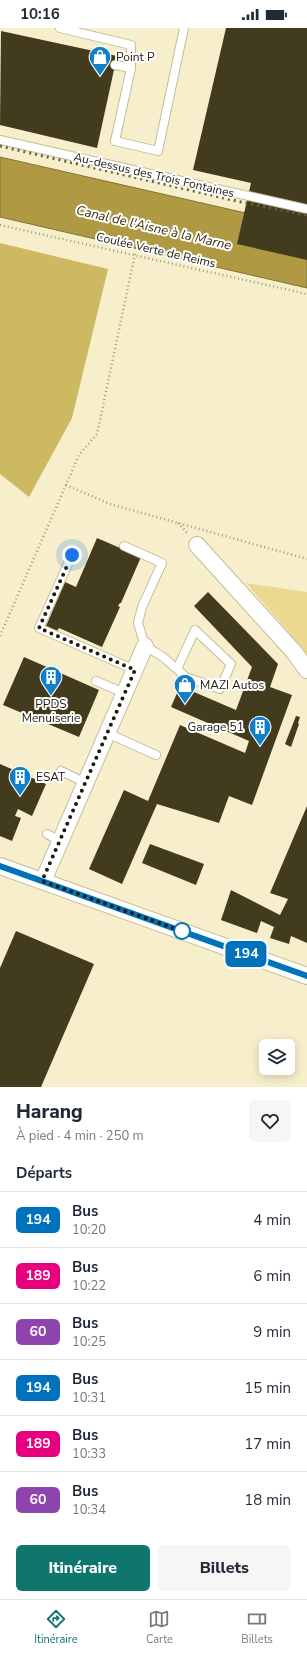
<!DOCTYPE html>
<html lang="fr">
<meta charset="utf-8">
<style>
body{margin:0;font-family:"Nunito Sans",sans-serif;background:#f6f6f7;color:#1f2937;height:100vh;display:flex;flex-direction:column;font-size:15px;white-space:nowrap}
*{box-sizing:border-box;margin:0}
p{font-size:13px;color:#747a83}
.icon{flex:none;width:22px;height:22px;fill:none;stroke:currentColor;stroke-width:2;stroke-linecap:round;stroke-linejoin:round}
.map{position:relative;height:1059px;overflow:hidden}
.details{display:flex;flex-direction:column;background:#fff;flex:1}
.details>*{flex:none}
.badge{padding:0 8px;border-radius:6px;font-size:14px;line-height:26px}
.buttons{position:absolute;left:259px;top:1011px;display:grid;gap:8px}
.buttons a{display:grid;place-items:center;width:36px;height:36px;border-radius:6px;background:#fff;box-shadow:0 2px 10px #0003;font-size:20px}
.you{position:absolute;width:20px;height:20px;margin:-10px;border:3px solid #fff;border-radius:50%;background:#1a73e8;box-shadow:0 0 0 6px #1a73e833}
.map>.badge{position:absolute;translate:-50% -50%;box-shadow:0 0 0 2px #fff}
h2{padding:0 16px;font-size:15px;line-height:36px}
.round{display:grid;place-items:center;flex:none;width:42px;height:42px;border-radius:6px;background:#f6f6f7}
.summary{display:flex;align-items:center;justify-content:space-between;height:68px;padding:0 16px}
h1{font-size:19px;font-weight:800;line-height:30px}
.button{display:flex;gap:8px;margin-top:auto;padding:8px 16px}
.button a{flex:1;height:46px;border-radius:6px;background:#0f766e;color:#fff;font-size:16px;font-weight:800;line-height:46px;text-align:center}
.button a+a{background:#f6f6f7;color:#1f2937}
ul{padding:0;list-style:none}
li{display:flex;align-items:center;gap:12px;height:56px;padding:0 16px;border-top:1px solid #e0e1e3}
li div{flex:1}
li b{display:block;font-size:15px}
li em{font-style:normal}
li .badge{min-width:44px;font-weight:700;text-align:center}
.status{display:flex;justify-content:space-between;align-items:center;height:28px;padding:0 20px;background:#fff;direction:ltr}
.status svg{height:11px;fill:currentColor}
.menu{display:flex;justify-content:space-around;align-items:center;height:56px;border-top:1px solid #e0e1e3;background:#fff;font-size:11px;color:#747a83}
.menu a{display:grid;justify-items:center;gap:2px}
.menu .active{color:#0f766e}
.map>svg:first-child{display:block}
.green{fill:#ecd98f}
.forest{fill:#cdb962}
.water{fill:#af9a43;stroke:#847433}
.building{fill:#423b1d}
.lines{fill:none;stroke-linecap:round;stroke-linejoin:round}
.lane-casing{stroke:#c5bc9a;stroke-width:10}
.street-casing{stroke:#c5bc9a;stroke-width:18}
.path{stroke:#a39d82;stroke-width:2.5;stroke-dasharray:1 3;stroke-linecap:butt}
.lane{stroke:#fff;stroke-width:8}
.street{stroke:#fff;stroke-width:16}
.rail{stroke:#66614c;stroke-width:3;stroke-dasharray:2 4;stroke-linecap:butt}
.line-casing{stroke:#fff;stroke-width:9}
.line{stroke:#0072bc;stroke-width:6}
.walk{stroke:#1f1c0f;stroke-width:4;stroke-dasharray:0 7.2}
.stop-dot{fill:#fff;stroke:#0072bc;stroke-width:2}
.labels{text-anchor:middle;stroke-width:4;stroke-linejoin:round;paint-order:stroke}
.poi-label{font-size:12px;fill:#1f1c0f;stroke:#fff;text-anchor:start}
.street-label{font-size:12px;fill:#1f1c0f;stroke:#fff}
.water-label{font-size:13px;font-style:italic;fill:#382f08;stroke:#fff}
</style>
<div class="status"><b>10:16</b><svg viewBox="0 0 49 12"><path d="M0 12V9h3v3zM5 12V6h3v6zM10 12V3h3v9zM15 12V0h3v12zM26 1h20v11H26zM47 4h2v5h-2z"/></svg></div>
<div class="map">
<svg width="307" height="1059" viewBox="0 0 307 1059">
<rect width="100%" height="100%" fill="#f7efcb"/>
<!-- green -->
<polygon class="green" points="246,555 307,564 307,630 287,602"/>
<!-- forest -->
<polygon class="forest" points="0,215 108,241 72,390 29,469 0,446"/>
<!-- water -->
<polygon class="water" points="0,129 307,199 307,260 0,189"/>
<!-- building -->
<g class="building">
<polygon points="226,0 307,0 307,232 237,216 251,155 193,142"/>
<polygon points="1,3 117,28 97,120 0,97"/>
<polygon points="97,510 141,529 121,575 120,575 118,578 120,579 102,619 59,600 57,603 46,598 65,554 76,559"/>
<polygon points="208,564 278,636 270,659 292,667 252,777 229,768 219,795 157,776 122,856 89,841 124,762 148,773 180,697 245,725 249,713 171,679 180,658 236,682 252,639 194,578"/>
<polygon points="24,629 99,662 79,709 3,677"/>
<polygon points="296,688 300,689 298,695 299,696 291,719 285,716"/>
<polygon points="0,736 46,756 32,788 18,781 15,788 21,790 12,813 0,808"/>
<polygon points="307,778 307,915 291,908 289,916 270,910 274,899 261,893 257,905 221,892 231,862 280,887 288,871 270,865"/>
<polygon points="150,816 204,836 196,857 142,835"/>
<polygon points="16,903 94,936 41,1059 0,1059 0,940"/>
</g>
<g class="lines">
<!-- lane casing -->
<g class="lane-casing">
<g id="lane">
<polyline points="60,0 131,17 131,40"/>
<polyline points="115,37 131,40 115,113 158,123 184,0"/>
<polyline points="0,112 307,181"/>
<polyline points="124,518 162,535 142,579 138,595 145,618 163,629 186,649 220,661 231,636 195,602 177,641"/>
<polyline points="72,527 39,600 135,642"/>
<polyline points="96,653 124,665"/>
<polyline points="107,705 156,727"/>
<polyline points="61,743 86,755"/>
<polyline points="47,806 60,813"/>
</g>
</g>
<!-- street casing -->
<g class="street-casing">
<g id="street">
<polyline points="197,517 294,624 307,642"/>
<polyline points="0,838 307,948"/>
<polyline points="43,853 145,618"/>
</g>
</g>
<!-- path -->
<g class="path">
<polyline points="0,197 307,266"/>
<polyline points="66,457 110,476 307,531"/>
<polyline points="178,495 188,506"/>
<polyline points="0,608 79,427 97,406 135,226"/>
</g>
<!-- lane -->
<use href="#lane" class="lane"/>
<!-- street -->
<use href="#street" class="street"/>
<!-- rail -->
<polyline class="rail" points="0,118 241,174 307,187"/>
</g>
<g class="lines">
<!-- line casing -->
<g class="line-casing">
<polyline id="line" points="0,838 307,948"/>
</g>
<!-- line -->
<use href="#line" class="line"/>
<!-- walk -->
<polyline class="walk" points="72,527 39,600 135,642 42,853 187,905 182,903"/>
</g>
<!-- icons -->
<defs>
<g id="shop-pin" transform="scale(1.15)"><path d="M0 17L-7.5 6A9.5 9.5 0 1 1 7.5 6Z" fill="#107fc9" stroke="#fff"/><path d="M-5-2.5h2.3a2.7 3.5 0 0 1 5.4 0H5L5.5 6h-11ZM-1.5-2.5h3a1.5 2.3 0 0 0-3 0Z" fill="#fff"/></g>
<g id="building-pin" transform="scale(1.15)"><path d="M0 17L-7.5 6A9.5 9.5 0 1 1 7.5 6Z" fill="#107fc9" stroke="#fff"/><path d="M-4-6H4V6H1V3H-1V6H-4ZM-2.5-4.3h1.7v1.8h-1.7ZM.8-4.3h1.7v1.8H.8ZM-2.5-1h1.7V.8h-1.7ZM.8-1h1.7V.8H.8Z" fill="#fff"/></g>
</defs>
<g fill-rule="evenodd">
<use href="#shop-pin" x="100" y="29"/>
<use href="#building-pin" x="51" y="649"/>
<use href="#shop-pin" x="185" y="657"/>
<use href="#building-pin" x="260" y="699"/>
<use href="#building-pin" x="20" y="749"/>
</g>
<!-- markers -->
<circle class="stop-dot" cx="182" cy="903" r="8"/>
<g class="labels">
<!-- poi labels -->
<g class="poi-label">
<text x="116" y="33">Point P</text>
<text x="200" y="661">MAZI Autos</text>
<text x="51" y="680" text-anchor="middle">PPDS<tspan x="51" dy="14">Menuiserie</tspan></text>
<text x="244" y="703" text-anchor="end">Garage 51</text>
<text x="36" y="753">ESAT</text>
</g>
<!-- street labels -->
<g class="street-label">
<text transform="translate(154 147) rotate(13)" y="4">Au-dessus des Trois Fontaines</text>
<text transform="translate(156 222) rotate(13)" y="4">Coulée Verte de Reims</text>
</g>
<!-- water labels -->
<g class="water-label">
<text transform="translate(154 199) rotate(13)" y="5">Canal de l'Aisne à la Marne</text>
</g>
</g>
</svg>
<div class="buttons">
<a><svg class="icon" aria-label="layers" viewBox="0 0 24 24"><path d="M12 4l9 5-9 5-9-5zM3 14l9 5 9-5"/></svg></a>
</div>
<div class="you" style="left:72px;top:527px"></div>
<b class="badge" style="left:246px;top:926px;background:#0072bc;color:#fff">194</b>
</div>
<section class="details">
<div class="summary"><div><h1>Harang</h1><p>À pied · 4 min · 250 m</p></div><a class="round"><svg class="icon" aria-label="heart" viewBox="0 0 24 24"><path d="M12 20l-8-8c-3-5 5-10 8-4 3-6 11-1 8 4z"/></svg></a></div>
<h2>Départs</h2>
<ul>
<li><span class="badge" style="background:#0072bc;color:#fff">194</span><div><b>Bus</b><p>10:20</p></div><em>4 min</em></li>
<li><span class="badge" style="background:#e6007e;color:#fff">189</span><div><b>Bus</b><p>10:22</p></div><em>6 min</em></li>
<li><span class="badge" style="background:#8e44ad;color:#fff">60</span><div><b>Bus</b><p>10:25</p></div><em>9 min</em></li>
<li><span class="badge" style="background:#0072bc;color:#fff">194</span><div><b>Bus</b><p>10:31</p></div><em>15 min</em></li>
<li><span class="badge" style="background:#e6007e;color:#fff">189</span><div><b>Bus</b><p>10:33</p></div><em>17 min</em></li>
<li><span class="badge" style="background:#8e44ad;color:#fff">60</span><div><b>Bus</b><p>10:34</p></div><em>18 min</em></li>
</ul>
<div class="button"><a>Itinéraire</a><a>Billets</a></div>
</section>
<nav class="menu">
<a class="active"><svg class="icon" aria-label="directions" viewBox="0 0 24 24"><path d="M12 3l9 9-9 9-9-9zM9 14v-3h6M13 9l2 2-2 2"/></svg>Itinéraire</a>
<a><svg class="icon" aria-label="map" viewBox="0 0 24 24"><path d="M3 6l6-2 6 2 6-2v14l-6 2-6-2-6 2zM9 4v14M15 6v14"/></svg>Carte</a>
<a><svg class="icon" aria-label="tickets" viewBox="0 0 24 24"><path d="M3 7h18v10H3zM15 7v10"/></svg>Billets</a>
</nav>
